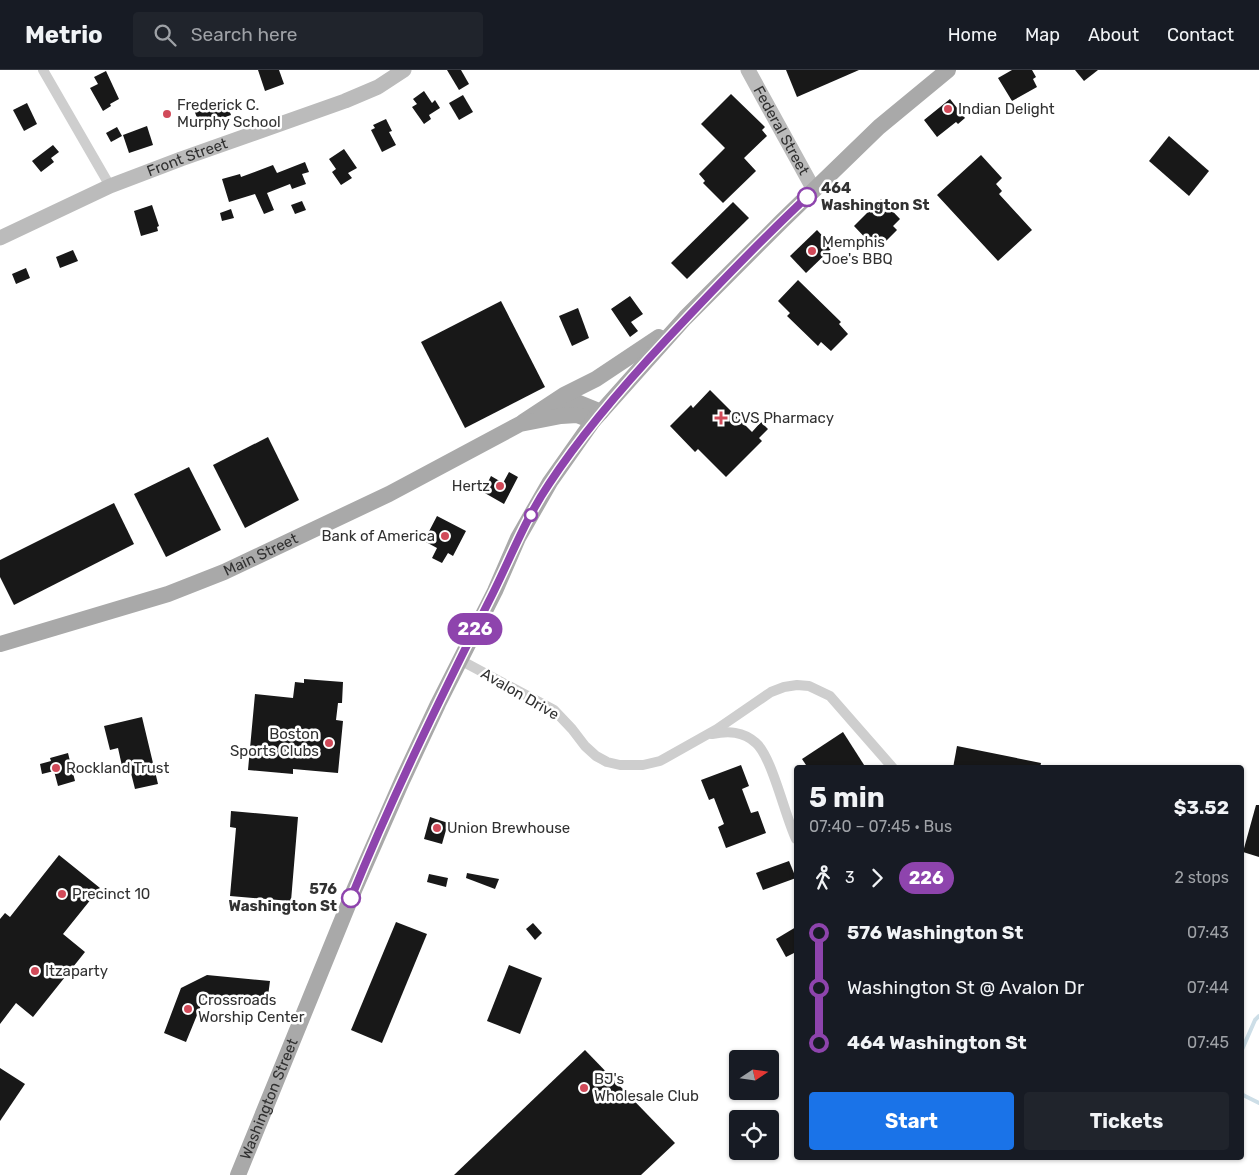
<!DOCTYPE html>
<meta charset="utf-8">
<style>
body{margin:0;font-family:Rubik,sans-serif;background:#20242c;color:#f1f3f6;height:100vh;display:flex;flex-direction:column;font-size:19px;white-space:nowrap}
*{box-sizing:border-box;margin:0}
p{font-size:16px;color:#9ea1a6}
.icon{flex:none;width:28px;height:28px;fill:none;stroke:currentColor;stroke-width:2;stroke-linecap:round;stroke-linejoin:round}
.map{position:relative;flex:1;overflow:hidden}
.sheet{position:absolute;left:794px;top:695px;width:450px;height:395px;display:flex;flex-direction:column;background:#171b24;border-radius:5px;box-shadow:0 1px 4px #0004}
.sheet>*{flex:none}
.badge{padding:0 10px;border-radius:16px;font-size:18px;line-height:32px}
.needle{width:32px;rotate:77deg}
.controls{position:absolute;left:729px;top:980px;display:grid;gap:10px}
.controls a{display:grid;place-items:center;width:50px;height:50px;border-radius:5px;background:#171b24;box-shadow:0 1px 4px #0004;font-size:25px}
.map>.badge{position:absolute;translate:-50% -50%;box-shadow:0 0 0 2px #fff}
.legs{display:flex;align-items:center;gap:8px;height:55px;padding:0 15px;font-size:16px}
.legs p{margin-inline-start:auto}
.head{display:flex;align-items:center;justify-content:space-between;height:85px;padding:0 15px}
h1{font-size:28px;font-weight:700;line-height:38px}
.action{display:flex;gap:10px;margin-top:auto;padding:10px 15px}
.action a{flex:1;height:58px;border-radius:5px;background:#1a73e8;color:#fff;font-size:20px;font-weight:700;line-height:58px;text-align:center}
.action a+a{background:#20242c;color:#f1f3f6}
ul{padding:0 15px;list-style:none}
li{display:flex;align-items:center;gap:18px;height:55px;font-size:19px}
li i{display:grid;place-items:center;width:8px;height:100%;margin:0 6px;background:currentColor}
li i::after{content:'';width:12px;height:12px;margin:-6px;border:4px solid;border-radius:50%;background:#171b24}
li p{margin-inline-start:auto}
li:first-child i{background:linear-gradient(#0000 50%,currentColor 0)}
li:last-child i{background:linear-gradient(currentColor 50%,#0000 0)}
header{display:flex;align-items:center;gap:30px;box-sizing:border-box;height:70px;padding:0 25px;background:#171b24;border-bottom:1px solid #363941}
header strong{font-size:24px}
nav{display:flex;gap:28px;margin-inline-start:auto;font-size:18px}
.search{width:350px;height:45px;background:#20242c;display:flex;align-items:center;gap:12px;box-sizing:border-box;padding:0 18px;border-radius:5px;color:#9ea1a6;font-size:19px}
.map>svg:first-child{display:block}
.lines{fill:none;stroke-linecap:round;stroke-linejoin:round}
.stream{stroke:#cddee7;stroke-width:4}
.building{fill:#181818}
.street{stroke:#cecece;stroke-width:10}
.secondary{stroke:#bbb;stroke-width:15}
.primary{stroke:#a9a9a9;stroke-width:16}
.line-1-casing{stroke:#fff;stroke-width:11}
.line-1{stroke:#8e44ad;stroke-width:8}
.poi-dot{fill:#d14a59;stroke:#fff;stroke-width:2}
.stop-1-dot{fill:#fff;stroke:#8e44ad;stroke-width:2.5}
.labels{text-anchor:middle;stroke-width:5;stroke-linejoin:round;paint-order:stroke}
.poi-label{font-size:15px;fill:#313131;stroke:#fff;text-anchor:start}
.street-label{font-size:15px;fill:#313131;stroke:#fff}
.stop-label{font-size:15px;font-weight:bold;fill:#313131;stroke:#fff;text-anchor:start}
</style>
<header>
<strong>Metrio</strong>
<div class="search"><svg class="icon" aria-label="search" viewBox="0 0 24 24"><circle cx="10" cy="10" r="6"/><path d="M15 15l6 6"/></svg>Search here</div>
<nav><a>Home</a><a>Map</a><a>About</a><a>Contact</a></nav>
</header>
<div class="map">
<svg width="1259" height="1105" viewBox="0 0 1259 1105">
<rect width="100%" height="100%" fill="#fff"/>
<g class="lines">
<!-- stream -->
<g class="stream">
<polyline points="1241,982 1255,950 1259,946"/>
<polyline points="1241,1021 1243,1025 1259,1033"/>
</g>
</g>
<!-- building -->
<g class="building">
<polygon points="258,0 279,0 284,14 265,21"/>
<polygon points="447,0 461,0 469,14 459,20"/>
<polygon points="786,0 859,0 797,27"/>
<polygon points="1012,0 1032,0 1036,7 1033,9 1037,17 1012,31 998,8"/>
<polygon points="1075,0 1098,0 1084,11"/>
<polygon points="106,1 119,29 110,34 111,36 103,41 90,18 98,14 94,7"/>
<polygon points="424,21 432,33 435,30 440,38 429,45 431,49 424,54 412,37 417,34 413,29"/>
<polygon points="731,24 765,57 762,60 767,66 744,88 756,101 723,133 703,113 705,111 699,104 725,78 701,54"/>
<polygon points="463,25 473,42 459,50 449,33"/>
<polygon points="950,29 965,48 958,54 956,52 937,67 924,50"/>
<polygon points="27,33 37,54 24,61 13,40"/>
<polygon points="203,33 206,39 212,36 213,39 227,34 231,45 200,56 193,37"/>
<polygon points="386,49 392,61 389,62 396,75 382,82 371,60 375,58 373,55"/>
<polygon points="147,56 153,75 129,83 123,65"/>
<polygon points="117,57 122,66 111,72 106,63"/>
<polygon points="1169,66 1209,101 1189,126 1149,91"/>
<polygon points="53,75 59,82 51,88 54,92 41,102 32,91"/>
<polygon points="344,79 357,98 348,103 352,108 341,115 332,102 336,99 329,89"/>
<polygon points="981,85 1002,108 996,114 1002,121 999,124 1032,160 998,191 937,125"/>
<polygon points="305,92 309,102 302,104 306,114 292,119 290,114 267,123 274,140 264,144 255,124 229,132 222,109 240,104 241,107 273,95 277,103"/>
<polygon points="881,129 900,149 893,156 897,160 884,173 880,169 873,176 854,156"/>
<polygon points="302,131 306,140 295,144 291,135"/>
<polygon points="733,132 749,148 687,209 671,193"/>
<polygon points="152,135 159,156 157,157 158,161 141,166 134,141"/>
<polygon points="231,139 234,148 222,151 220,143"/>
<polygon points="817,160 833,177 806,203 790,186"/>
<polygon points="73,180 78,191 60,198 56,187"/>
<polygon points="26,198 30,208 16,214 12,204"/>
<polygon points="798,210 841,252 839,254 848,264 831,281 821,272 818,276 787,246 790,243 778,231"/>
<polygon points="630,226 643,244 631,252 638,261 630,267 611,239"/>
<polygon points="501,231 545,317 465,358 421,272"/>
<polygon points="578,238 589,268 572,276 559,246"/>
<polygon points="710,320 752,362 761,352 768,359 759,368 762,371 726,407 698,379 695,382 670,356 691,335 693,338"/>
<polygon points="268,367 299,430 245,458 213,395"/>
<polygon points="189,397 221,460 166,487 134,424"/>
<polygon points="509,402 518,407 504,434 483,422 491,406 503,413"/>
<polygon points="114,433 134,474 14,535 0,507 0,490"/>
<polygon points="437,446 466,461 453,486 448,483 442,493 432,488 437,478 424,471"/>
<polygon points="304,609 343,612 342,633 338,633 336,650 343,651 338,703 293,699 293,704 248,700 255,624 293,628 295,612 304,613"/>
<polygon points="142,647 158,714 135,719 129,695 122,696 118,678 110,680 104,656"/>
<polygon points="843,662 866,698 808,698 802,689"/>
<polygon points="957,676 1041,693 1040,698 953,698"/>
<polygon points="68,683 75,711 58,716 54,701 42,704 40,694 51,691 50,688"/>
<polygon points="741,695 749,716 742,719 751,743 758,741 766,763 726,778 718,757 724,754 714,728 709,730 701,710"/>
<polygon points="1256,735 1259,735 1259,787 1243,782"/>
<polygon points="231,741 298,747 291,831 230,826 236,758 230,757"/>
<polygon points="430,747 448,753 442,774 424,769"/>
<polygon points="59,785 100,818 63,864 85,882 33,947 16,933 0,954 0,849 5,843 10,847"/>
<polygon points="789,791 796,808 763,820 756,803"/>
<polygon points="467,803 499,809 495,819 466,808"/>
<polygon points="429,804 448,808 446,817 427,812"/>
<polygon points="396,852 427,864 382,973 351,960"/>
<polygon points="533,853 542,863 535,870 526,859"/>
<polygon points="796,857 796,882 786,887 776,869"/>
<polygon points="509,895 542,908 520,964 487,951"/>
<polygon points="207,905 270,911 267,934 204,928 186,972 164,963 181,918"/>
<polygon points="585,980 675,1073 641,1105 454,1105"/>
<polygon points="0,998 25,1014 0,1051"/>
</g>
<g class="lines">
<!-- street -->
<g class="street">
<polyline points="43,0 110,116"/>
<polyline points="460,590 554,640 572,659 585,676 596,686 607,692 620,695 643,695 660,691 717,659 771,622 784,617 797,615 809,616 830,626 893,698"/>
<path d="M712,664c16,-3 31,-3 44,9 16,14 29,73 40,96"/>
</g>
<!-- secondary -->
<g class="secondary">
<path id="s1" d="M748,0l66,120"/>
<path id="s2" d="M0,168l110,-52 71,-27 164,-58 33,-14 26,-17"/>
</g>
<!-- primary -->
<g class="primary">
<polyline points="555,332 574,331 601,342"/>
<polyline points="523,352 564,325 596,309 659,267"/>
<path id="s3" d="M0,574l168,-50 56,-22 165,-78 131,-70 41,-8 16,-1 16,6"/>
<path id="s4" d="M238,1105l117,-287 47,-107 36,-77 57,-113 23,-53 32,-56 43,-61 92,-103 97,-97 97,-94 69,-57"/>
</g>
</g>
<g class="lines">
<!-- line-1 casing -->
<g class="line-1-casing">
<path id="line-1" d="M351,828c41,-101 89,-199 138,-297 20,-39 35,-80 60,-117 34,-52 75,-99 118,-145 45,-48 91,-96 140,-142"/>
</g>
<!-- line-1 -->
<use href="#line-1" class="line-1"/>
</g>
<!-- markers -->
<g class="poi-dot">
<circle cx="948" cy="39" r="5"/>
<circle cx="167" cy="44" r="5"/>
<circle cx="812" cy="181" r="5"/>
<path d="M718.5 340.5h5v5h5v5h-5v5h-5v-5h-5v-5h5z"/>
<circle cx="500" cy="416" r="5"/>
<circle cx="445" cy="466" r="5"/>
<circle cx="329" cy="673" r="5"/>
<circle cx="56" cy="698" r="5"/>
<circle cx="437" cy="758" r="5"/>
<circle cx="62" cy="824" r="5"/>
<circle cx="35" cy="901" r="5"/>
<circle cx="188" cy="939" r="5"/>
<circle cx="584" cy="1018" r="5"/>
</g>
<g class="stop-1-dot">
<circle cx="807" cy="127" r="9"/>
<circle cx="531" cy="445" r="6"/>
<circle cx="351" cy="828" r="9"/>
</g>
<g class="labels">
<!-- poi labels -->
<g class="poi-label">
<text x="177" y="40">Frederick C.<tspan x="177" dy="17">Murphy School</tspan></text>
<text x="958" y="44">Indian Delight</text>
<text x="822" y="177">Memphis<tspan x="822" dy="17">Joe's BBQ</tspan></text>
<text x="731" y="353">CVS Pharmacy</text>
<text x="490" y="421" text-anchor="end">Hertz</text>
<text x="435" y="471" text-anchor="end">Bank of America</text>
<text x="319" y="669" text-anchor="end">Boston<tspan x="319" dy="17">Sports Clubs</tspan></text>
<text x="66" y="703">Rockland Trust</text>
<text x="447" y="763">Union Brewhouse</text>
<text x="72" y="829">Precinct 10</text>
<text x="45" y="906">Itzaparty</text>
<text x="198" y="935">Crossroads<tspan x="198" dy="17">Worship Center</tspan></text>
<text x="594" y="1014">BJ's<tspan x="594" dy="17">Wholesale Club</tspan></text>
</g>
<!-- street labels -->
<g class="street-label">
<text dy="5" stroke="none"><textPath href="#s1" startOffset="69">Federal Street</textPath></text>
<text dy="5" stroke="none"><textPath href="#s2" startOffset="204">Front Street</textPath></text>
<text dy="5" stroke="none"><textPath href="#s3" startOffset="276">Main Street</textPath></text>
<text transform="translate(520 624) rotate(30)" y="5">Avalon Drive</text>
<text dy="5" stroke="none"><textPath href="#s4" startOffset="82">Washington Street</textPath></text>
</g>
<!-- stop labels -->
<g class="stop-label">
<text x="821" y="123">464<tspan x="821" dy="17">Washington St</tspan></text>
<text x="337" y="824" text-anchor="end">576<tspan x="337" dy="17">Washington St</tspan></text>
</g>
</g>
</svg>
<div class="controls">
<a><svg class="needle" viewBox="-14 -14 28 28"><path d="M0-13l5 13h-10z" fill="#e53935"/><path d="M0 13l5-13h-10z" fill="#9ea1a6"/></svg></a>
<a><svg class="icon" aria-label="locate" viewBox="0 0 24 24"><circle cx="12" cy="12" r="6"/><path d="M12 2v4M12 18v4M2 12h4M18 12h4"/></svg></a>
</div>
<b class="badge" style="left:475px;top:559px;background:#8e44ad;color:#fff">226</b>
<section class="sheet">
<div class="head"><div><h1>5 min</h1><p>07:40 – 07:45 · Bus</p></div><b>$3.52</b></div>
<div class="legs"><svg class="icon" aria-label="walk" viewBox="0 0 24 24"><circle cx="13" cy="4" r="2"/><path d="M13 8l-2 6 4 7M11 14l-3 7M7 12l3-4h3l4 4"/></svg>3<svg class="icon" aria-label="forward" viewBox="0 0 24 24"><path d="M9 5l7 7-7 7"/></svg><b class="badge" style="background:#8e44ad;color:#fff">226</b><p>2 stops</p></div>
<ul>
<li><i style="color:#8e44ad"></i><b>576 Washington St</b><p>07:43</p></li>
<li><i style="color:#8e44ad"></i><span>Washington St @ Avalon Dr</span><p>07:44</p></li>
<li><i style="color:#8e44ad"></i><b>464 Washington St</b><p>07:45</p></li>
</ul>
<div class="action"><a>Start</a><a>Tickets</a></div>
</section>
</div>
